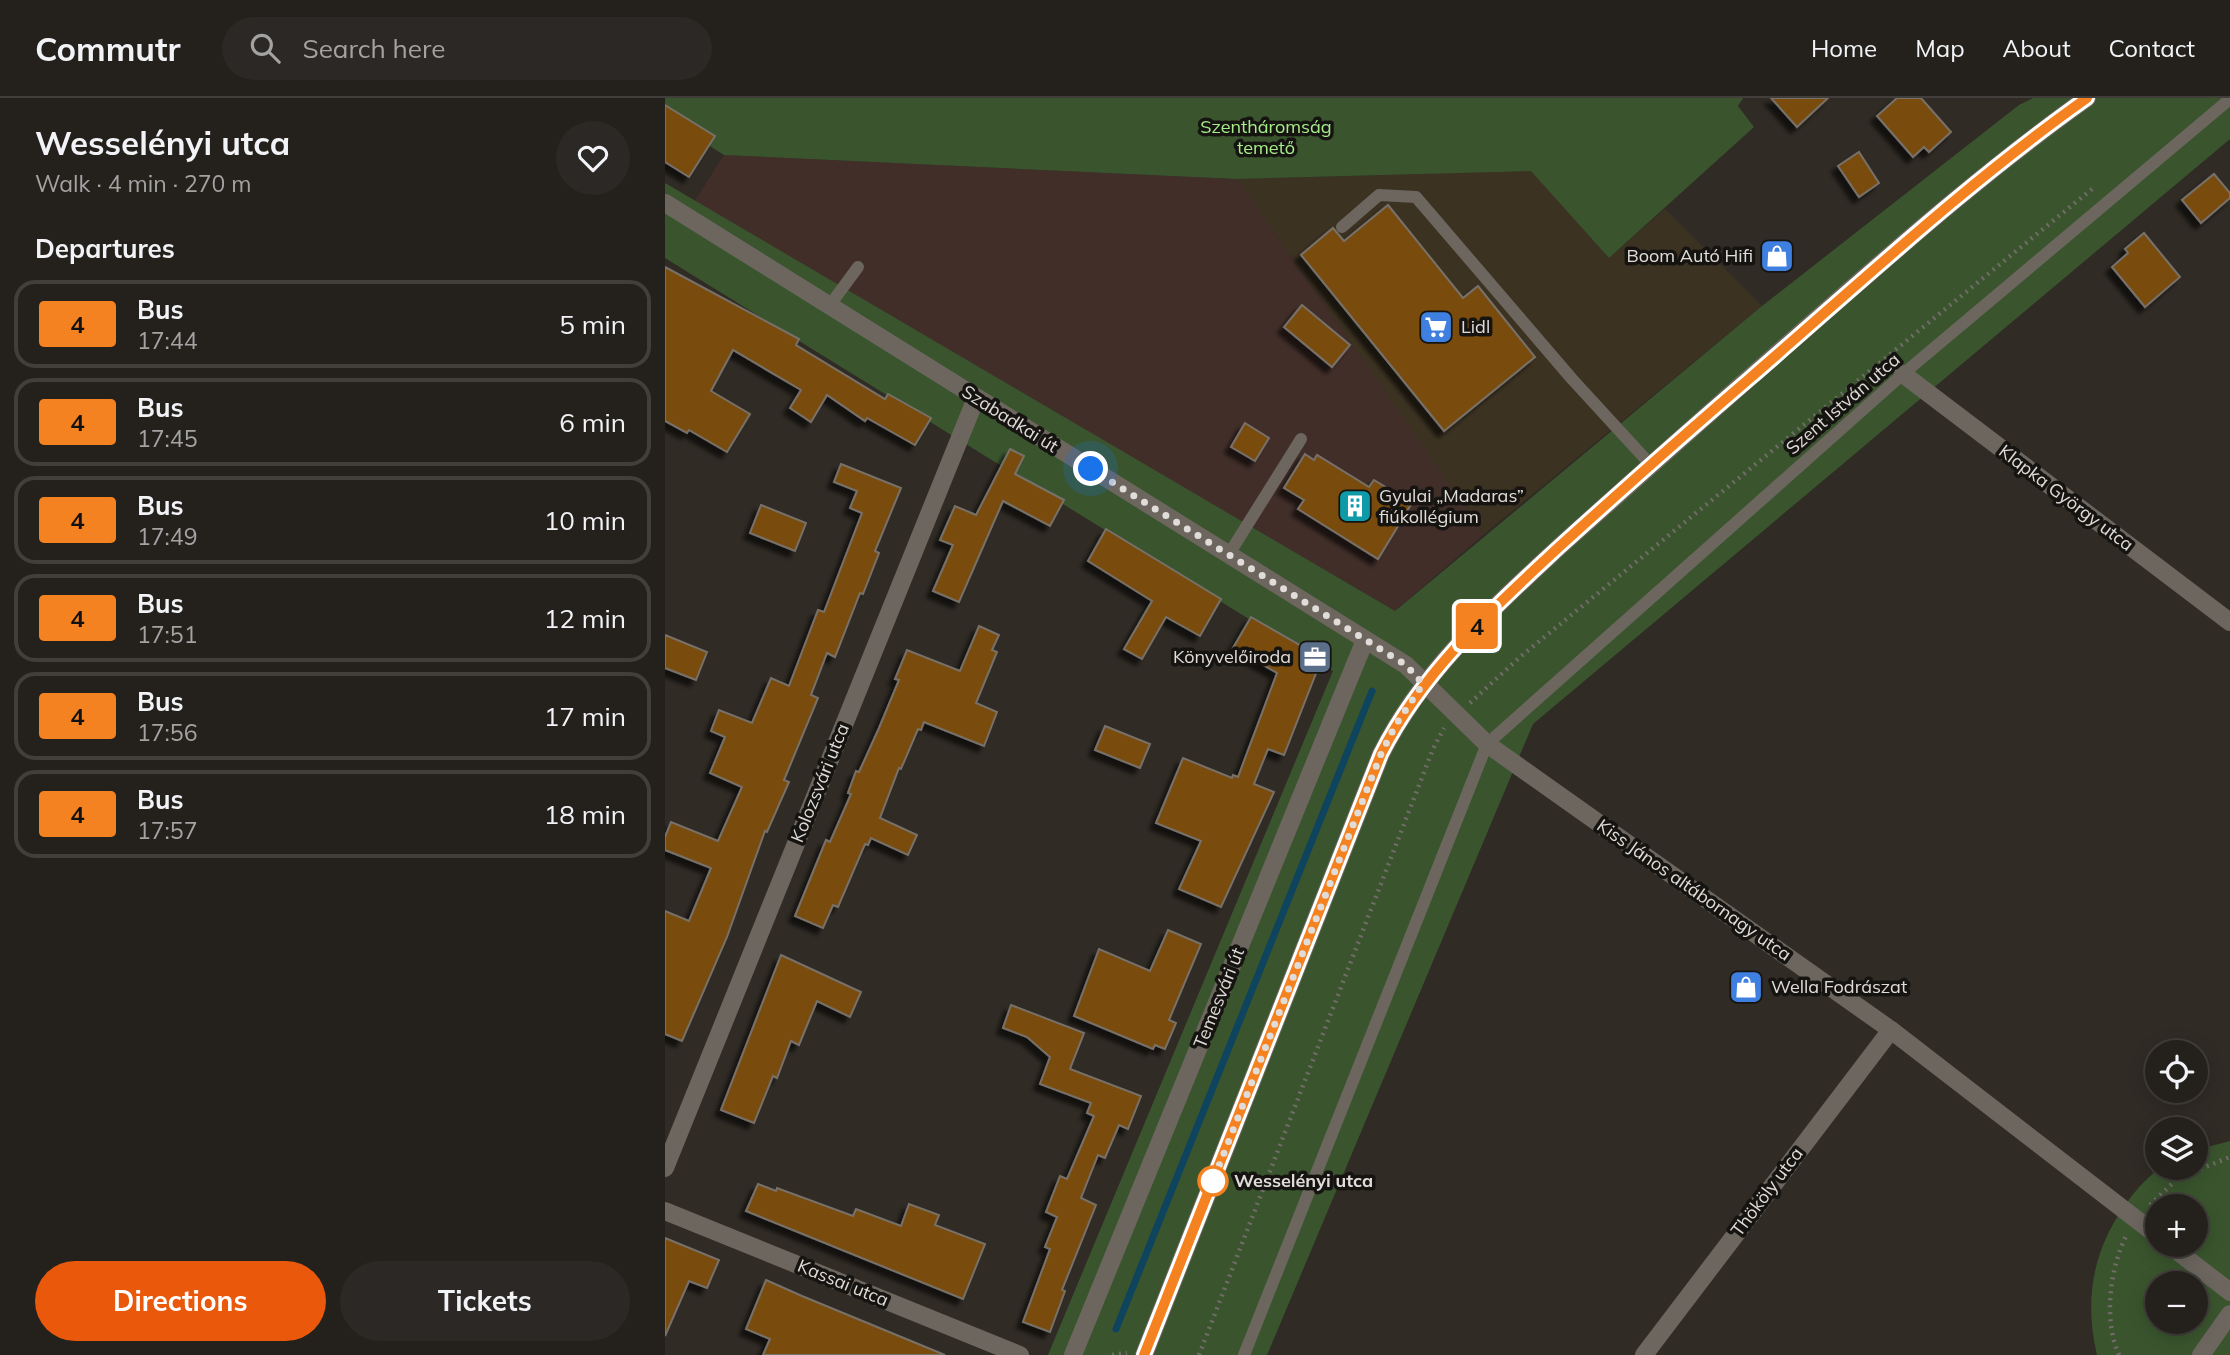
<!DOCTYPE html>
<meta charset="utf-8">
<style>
body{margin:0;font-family:Mulish,sans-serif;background:#2c2825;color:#f1f3f6;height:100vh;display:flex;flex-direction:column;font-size:26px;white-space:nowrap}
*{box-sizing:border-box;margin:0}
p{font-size:23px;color:#a3a3a3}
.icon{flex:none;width:38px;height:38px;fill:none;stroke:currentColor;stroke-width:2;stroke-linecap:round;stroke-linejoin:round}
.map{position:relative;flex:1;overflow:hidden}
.details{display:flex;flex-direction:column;background:#24201c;width:665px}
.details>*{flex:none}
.badge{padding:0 14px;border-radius:5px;font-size:24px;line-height:46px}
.buttons{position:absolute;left:1480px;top:942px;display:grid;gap:14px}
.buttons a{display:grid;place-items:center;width:63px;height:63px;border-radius:50%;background:#24201c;box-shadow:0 4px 18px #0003,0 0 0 2px #413e3b;font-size:35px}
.you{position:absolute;width:35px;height:35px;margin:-18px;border:5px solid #fff;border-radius:50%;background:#1a73e8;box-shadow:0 0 0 10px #1a73e833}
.map>.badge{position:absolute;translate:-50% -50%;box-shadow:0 0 0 4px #fff}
h2{padding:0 35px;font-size:26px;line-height:63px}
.round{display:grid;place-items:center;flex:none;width:74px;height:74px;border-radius:37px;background:#2c2825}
.summary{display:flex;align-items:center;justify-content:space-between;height:119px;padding:0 35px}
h1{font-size:33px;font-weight:700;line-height:52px}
.primary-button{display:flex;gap:14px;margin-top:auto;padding:14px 35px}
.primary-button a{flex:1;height:80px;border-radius:42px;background:#ea580c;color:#fff;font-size:28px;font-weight:700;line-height:80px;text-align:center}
.primary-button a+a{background:#2c2825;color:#f1f3f6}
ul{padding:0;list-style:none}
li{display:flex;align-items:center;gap:21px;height:88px;margin:0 14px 10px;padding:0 21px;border:4px solid #413e3b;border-radius:21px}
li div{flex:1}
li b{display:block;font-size:26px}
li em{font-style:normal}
li .badge{min-width:77px;font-weight:700;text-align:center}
header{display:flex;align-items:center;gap:42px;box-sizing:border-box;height:98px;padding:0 35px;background:#24201c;border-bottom:2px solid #413e3b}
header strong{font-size:33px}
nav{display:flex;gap:38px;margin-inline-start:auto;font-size:24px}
.search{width:490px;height:63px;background:#2c2825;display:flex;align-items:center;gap:18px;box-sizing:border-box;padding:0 24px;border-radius:38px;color:#a3a3a3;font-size:26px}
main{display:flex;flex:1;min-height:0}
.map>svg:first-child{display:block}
.commercial{fill:#3c3222}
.education{fill:#412e29}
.green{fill:#3a552e;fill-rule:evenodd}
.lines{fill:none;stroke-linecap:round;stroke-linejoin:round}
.stream{stroke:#0f445f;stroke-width:7}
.building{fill:#794c0e;stroke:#77716a;stroke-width:2;filter:url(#shadow)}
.path{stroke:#716c67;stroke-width:4.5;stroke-dasharray:2 5;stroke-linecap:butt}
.service{stroke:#6c665f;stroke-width:12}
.minor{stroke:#6c665f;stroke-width:18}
.tertiary{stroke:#6c665f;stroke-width:18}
.line-casing{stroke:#fff;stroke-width:16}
.line{stroke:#f58220;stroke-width:10}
.walk{stroke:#e0dcd9;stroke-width:7;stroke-dasharray:0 12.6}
.stop-dot{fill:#fff;stroke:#f58220;stroke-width:3.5}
.labels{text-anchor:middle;stroke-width:7;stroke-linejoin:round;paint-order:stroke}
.park-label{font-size:18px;fill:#a7ed8b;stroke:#161411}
.poi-label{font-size:18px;fill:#e0dcd9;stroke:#161411;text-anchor:start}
.street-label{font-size:18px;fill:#e0dcd9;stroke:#161411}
.stop-label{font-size:18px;font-weight:bold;fill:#e0dcd9;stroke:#161411;text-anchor:start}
</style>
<header>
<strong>Commutr</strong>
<div class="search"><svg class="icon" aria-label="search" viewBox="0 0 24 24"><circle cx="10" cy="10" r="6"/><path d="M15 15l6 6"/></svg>Search here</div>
<nav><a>Home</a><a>Map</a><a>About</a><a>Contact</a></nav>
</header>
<main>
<section class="details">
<div class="summary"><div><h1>Wesselényi utca</h1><p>Walk · 4 min · 270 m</p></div><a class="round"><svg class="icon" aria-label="heart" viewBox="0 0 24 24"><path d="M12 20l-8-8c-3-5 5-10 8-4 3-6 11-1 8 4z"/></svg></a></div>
<h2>Departures</h2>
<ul>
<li><span class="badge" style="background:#f58220;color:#111">4</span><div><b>Bus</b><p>17:44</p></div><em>5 min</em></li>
<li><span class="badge" style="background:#f58220;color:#111">4</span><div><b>Bus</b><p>17:45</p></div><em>6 min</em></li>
<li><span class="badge" style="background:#f58220;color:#111">4</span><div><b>Bus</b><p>17:49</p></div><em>10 min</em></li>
<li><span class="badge" style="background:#f58220;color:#111">4</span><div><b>Bus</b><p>17:51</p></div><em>12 min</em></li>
<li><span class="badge" style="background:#f58220;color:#111">4</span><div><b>Bus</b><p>17:56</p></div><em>17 min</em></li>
<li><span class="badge" style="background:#f58220;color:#111">4</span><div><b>Bus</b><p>17:57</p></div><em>18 min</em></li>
</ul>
<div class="primary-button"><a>Directions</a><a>Tickets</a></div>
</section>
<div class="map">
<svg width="1565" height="1257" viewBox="0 0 1565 1257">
<defs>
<filter id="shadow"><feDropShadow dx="-6" dy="6" stdDeviation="2" flood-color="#0009"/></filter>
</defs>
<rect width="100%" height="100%" fill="#302b25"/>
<!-- commercial -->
<polygon class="commercial" points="867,73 944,160 1000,111 1097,208 819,436 572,81"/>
<!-- education -->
<polygon class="education" points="59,57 572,81 819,436 730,513 29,104"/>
<!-- green -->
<g class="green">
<polygon points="0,0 1078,0 1073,8 1089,29 944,160 866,73 572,81 59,57 0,20"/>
<polygon points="1368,0 1565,0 1565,41 868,626 602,1257 383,1257 668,573 0,160 0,85 730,513 1097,208 1354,7"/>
<path d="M1565,1043v214h-133c-14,-59 -3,-110 34,-158 7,-9 22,-26 32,-30 9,-3 24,0 33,0v-17zM1493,1108h38v38h-38zM1493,1185h38v38h-38z"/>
</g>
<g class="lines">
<!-- stream -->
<polyline class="stream" points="451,1231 707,593"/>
</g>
<!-- building -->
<g class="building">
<polygon points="1106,0 1163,0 1132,29"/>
<polygon points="1232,0 1256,0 1286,34 1264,54 1259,49 1248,59 1212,18"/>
<polygon points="0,7 50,38 24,79 0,64"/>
<polygon points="1194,54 1214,85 1194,99 1173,68"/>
<polygon points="1549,76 1565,95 1565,100 1536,125 1517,102"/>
<polygon points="723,107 798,200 813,188 870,259 779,333 636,157 668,130 679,143"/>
<polygon points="1479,135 1515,179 1480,209 1447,169 1463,155 1460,151"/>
<polygon points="0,169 134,241 131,247 220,301 223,296 266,320 250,347 202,320 200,323 162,297 146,324 125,310 136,292 68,252 46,293 85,316 62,354 24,332 22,335 0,323"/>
<polygon points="637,207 685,247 667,269 619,229"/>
<polygon points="580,325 604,340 590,363 566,349"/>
<polygon points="345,351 359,358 350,376 399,402 385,428 338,403 294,504 268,493 288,447 275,442 290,408 311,417"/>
<polygon points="640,356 649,362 652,357 704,389 709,382 747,405 713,461 633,411 639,402 619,390"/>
<polygon points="176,366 236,390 210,453 214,455 198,496 195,495 170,559 162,555 146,597 153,600 119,682 124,684 102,734 100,733 62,839 17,943 0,936 0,813 24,823 46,770 0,752 0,739 6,724 53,743 77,689 45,675 60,639 46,633 54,612 87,625 106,580 124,588 153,512 159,514 197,415 185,410 192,393 169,384"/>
<polygon points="96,407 141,425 130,453 85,435"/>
<polygon points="441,431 556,501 535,538 501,519 477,561 459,551 487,503 423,463"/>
<polygon points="586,519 657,560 619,657 603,651 589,686 609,694 556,809 514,791 536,743 491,725 518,660 567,680 568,677 573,679 612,575 568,550"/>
<polygon points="314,528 334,537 327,552 332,554 311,605 332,614 319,648 259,624 256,632 253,631 236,671 234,670 215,720 252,737 243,757 206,740 203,747 200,746 173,809 168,807 158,830 130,818 161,742 165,744 186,696 183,695 191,673 194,674 214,630 234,582 230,581 242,552 295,573"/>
<polygon points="0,537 42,554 31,582 0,570"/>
<polygon points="440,628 485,646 475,670 430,652"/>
<polygon points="503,832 536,846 504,922 511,925 500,951 490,947 488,951 409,918 434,851 485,873"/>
<polygon points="116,857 196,894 185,919 152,903 134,947 126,943 112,980 108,978 89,1025 56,1012"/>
<polygon points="346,907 419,935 405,971 476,998 463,1031 454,1027 440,1060 433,1057 416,1100 431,1107 397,1192 400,1193 385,1234 358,1224 385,1151 380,1149 392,1119 381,1114 395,1078 402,1081 429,1018 422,1015 426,1005 375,986 385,959 362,939 338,930"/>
<polygon points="93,1086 111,1093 112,1090 188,1118 191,1111 236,1128 244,1106 274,1117 270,1127 320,1146 298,1201 81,1113"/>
<polygon points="0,1140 54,1162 42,1190 24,1183 0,1238"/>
<polygon points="101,1182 137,1198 280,1257 98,1257 105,1241 81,1231"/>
</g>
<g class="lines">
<!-- path -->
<g class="path">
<polyline points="805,605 855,559 1427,91"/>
<polyline points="1485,1107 1513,1080 1565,1059"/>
<polyline points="447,1257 462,1255"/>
<polyline points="534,1257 768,651 779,630"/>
<path d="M1454,1257c-16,-35 -9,-88 8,-121"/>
</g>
<!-- service -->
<g class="service">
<polyline points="677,129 714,97 751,99 907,281 985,366"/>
<polyline points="165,207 193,169"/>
<polyline points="564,456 636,341"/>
<polyline points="579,1257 822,646 1238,276 1565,1"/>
</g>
<!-- minor -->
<g class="minor">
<polyline points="0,105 741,567 822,646 1226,932 1493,1138"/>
<polyline points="1238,276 1565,524"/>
<polyline points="0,1070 311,300"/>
<polyline points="0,1113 355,1257"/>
<polyline points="1503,1146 1565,1194"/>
<polyline points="408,1257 700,542"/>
<polyline points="979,1257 1226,932"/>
<polyline points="1536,1257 1565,1216"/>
</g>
<!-- tertiary -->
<path class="tertiary" d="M479,1257l237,-601c42,-84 110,-144 178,-207 60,-54 121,-108 182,-162 113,-98 224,-200 346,-287"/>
</g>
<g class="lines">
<!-- line casing -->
<g class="line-casing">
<path id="line" d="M479,1257l237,-601c42,-83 110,-144 178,-207 63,-57 126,-113 190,-168 111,-96 218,-196 338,-281"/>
</g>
<!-- line -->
<use href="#line" class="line"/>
<!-- walk -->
<polyline class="walk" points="426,371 741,567 758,586 730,628 716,656 548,1083"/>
</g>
<!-- icons -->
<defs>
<g id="shop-square" transform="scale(1.75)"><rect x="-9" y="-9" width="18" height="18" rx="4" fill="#3f7fe0" stroke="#161411"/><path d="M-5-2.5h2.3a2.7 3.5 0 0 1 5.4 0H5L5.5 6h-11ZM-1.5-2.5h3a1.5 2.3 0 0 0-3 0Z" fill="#fff"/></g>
<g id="supermarket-square" transform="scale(1.75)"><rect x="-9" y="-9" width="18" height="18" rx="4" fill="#3f7fe0" stroke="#161411"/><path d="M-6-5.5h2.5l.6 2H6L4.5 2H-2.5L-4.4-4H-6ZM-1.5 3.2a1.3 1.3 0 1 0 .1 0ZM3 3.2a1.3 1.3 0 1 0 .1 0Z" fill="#fff"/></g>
<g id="building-square" transform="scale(1.75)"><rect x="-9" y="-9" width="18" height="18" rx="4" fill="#0f9aa8" stroke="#161411"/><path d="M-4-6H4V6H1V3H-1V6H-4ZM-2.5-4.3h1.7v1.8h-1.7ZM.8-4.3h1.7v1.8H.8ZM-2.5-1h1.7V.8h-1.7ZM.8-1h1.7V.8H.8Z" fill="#fff"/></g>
<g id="office-square" transform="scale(1.75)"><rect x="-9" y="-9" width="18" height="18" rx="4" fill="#5c6f8a" stroke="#161411"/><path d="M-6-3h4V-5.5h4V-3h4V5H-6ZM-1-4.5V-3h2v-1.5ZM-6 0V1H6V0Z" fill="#fff"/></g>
</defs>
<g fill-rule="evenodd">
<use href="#shop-square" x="1112" y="158"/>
<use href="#supermarket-square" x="771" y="229"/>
<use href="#building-square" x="690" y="408"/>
<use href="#office-square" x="650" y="559"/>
<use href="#shop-square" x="1081" y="889"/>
</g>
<!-- markers -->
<circle class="stop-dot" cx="548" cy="1083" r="14"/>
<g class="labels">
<!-- park labels -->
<g class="park-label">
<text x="601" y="35">Szentháromság<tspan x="601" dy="21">temető</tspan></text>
</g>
<!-- poi labels -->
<g class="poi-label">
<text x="1088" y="164" text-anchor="end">Boom Autó Hifi</text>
<text x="796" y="235">Lidl</text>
<text x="714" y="404">Gyulai „Madaras”<tspan x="714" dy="21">fiúkollégium</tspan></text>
<text x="626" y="565" text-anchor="end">Könyvelőiroda</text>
<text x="1106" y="895">Wella Fodrászat</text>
</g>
<!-- street labels -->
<g class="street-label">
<text transform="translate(1178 306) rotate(-41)" y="6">Szent István utca</text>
<text transform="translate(345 321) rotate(32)" y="6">Szabadkai út</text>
<text transform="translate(1401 400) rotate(37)" y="6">Klapka György utca</text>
<text transform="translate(155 685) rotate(-68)" y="6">Kolozsvári utca</text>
<text transform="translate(1029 792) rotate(35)" y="6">Kiss János altábornagy utca</text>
<text transform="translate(554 900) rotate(-68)" y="6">Temesvári út</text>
<text transform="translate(1102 1094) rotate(-53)" y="6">Thököly utca</text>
<text transform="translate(178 1185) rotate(22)" y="6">Kassai utca</text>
</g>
<!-- stop labels -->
<g class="stop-label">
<text x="569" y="1089">Wesselényi utca</text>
</g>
</g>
</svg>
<div class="buttons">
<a><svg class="icon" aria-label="locate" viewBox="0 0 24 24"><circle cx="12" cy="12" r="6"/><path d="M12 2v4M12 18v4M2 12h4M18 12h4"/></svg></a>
<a><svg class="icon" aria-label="layers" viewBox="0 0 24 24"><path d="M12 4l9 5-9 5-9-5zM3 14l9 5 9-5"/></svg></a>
<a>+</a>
<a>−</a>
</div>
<div class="you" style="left:426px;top:371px"></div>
<b class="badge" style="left:812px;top:528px;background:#f58220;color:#111">4</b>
</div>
</main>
